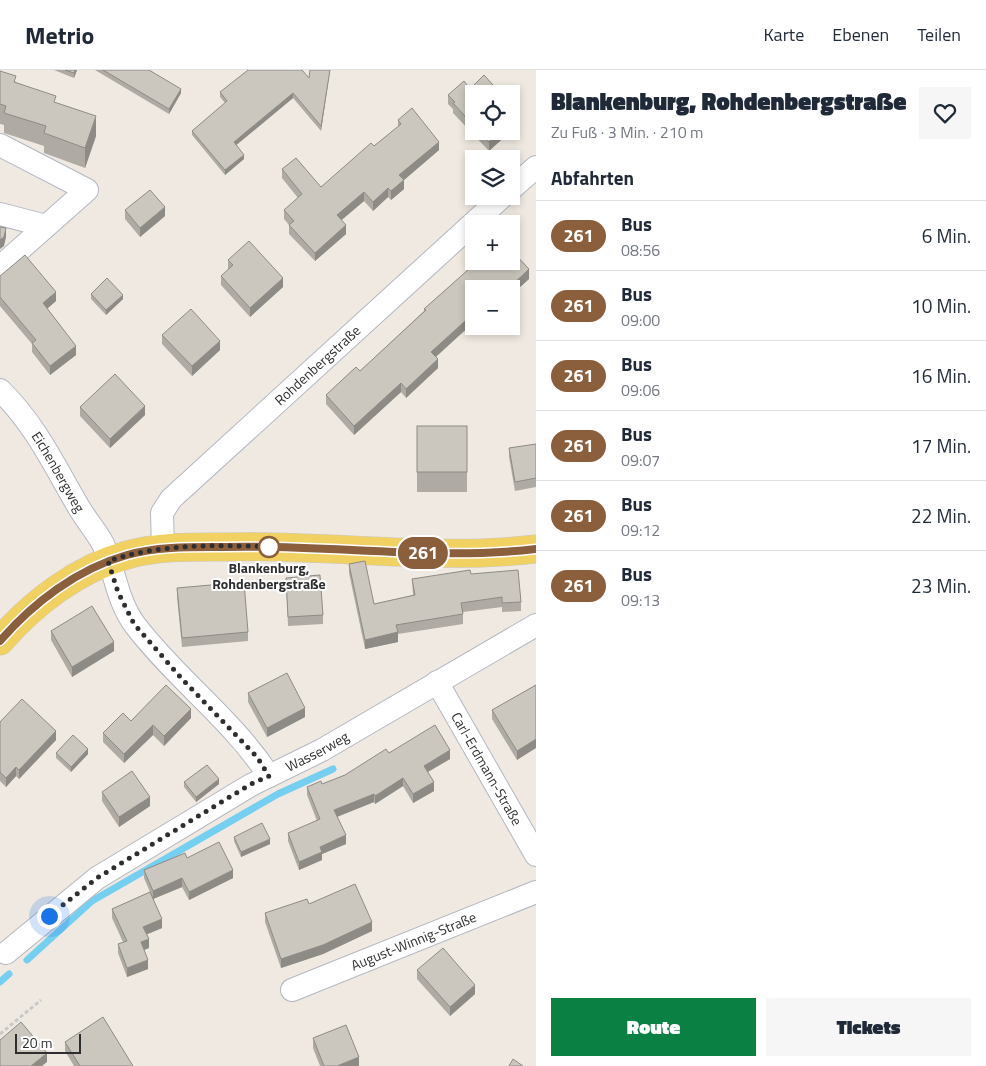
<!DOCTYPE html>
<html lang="de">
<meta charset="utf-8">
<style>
body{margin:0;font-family:"Titillium Web",sans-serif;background:#f6f6f7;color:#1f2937;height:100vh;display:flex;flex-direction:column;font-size:19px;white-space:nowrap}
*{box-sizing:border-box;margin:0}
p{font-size:16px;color:#747a83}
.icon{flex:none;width:28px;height:28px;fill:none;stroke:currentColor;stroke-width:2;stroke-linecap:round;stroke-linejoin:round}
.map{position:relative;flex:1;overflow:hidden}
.drawer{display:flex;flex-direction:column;background:#fff;width:450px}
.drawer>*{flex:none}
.badge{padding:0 10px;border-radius:16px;font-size:18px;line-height:32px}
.buttons{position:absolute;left:465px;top:15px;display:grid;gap:10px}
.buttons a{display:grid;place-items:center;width:55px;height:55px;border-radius:0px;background:#fff;box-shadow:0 2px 8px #0003;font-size:25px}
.scale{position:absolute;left:15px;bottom:12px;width:66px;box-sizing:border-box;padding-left:5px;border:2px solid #2e2e2e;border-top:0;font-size:14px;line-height:18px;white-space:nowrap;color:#2e2e2e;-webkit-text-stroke:4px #fff;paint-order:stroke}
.you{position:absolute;width:25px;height:25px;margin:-12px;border:4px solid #fff;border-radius:50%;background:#1a73e8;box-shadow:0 0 0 8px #1a73e833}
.map>.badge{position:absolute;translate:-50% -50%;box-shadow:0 0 0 2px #fff}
h2{padding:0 15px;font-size:19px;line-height:45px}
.round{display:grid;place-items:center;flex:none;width:52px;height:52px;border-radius:0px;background:#f6f6f7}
.head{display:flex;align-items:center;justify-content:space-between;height:85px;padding:0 15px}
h1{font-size:24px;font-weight:800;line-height:38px}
.action{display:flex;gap:10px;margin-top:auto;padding:10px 15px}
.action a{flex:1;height:58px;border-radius:0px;background:#0b8043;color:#fff;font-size:20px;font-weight:800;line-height:58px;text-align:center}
.action a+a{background:#f6f6f7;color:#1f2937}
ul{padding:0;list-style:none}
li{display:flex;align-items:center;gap:15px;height:70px;padding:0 15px;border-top:1px solid #e0e1e3}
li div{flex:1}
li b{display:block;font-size:19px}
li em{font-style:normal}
li .badge{min-width:55px;font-weight:700;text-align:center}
header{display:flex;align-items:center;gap:30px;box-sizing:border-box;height:70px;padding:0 25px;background:#fff;border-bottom:1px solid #e0e1e3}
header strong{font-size:24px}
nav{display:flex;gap:28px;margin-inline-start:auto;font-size:18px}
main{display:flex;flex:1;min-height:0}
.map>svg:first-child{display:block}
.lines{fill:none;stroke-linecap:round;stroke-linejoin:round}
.stream{stroke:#75cff0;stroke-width:7}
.minor-casing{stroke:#b4b7c1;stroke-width:24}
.primary-casing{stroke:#c9c9c9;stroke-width:29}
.path{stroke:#c9c9c9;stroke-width:3;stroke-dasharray:4 2.5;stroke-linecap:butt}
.minor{stroke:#fff;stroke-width:22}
.primary{stroke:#f2d163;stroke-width:28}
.wall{fill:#afaba4}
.shaded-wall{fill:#8e8b86}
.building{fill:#cbc7bf;stroke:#8e8b86}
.line-casing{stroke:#fff;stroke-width:11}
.line{stroke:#8b5e3c;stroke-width:8}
.walk{stroke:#2e2e2e;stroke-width:5;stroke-dasharray:0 9}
.stop-dot{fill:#fff;stroke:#8b5e3c;stroke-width:2.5}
.labels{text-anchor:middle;stroke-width:4;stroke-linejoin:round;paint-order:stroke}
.street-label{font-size:14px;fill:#2e2e2e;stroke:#fff}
.stop-label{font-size:14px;font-weight:bold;fill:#2e2e2e;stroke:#fff}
</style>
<header>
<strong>Metrio</strong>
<nav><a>Karte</a><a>Ebenen</a><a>Teilen</a></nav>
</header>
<main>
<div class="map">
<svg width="536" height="996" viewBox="0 0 536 996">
<rect width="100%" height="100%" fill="#efe9e1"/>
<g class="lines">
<!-- stream -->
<g class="stream">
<polyline points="27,890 92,831 278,724 333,699"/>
<polyline points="0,912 9,904"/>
</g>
<!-- minor casing -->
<g class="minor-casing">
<g id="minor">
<polyline points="0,75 87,120 0,197"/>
<polyline points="511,119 536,97"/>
<polyline points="0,144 46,156"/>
<path id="s1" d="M0,320c35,34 54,75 78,116 8,14 18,25 25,38 12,27 14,57 32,81 41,54 98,95 134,151"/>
<path id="s2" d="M163,479l-1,-36 9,-14 332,-303"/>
<path id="s3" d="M437,612l99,173"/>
<path id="s4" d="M6,883l91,-75 154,-93 71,-35 214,-125"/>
<path id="s5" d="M292,920l244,-98"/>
</g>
</g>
<!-- primary casing -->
<g class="primary-casing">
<path id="primary" d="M0,571c33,-38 77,-72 127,-86 31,-9 66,-8 98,-8 103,-3 208,14 311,2"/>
</g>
<!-- path -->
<polyline class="path" points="0,964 41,930"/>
<!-- minor -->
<use href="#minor" class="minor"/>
<!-- primary -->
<use href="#primary" class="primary"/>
</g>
<!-- wall -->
<g class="wall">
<polygon points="54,0 77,0 74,8"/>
<polygon points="95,0 149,0 181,23 169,44"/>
<polygon points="310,0 330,0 321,61 293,28 236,75 244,89 225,105 192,65 192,61 225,33 220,27 220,22 309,8"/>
<polygon points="0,1 16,12 56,33 96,66 85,98 44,83 44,76 4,63 4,55 0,54"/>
<polygon points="474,24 474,61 511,61 489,81 453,43 453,39 448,34 448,25"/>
<polygon points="398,50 439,80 404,110 404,119 391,130 388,127 373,141 364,131 341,150 346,164 315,191 289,164 289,155 284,149 284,140 298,128 282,108 282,99 321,117 374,76 398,57"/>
<polygon points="125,140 165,146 140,167 125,149"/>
<polygon points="511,180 529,199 529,209 511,225 511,219 474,219 474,252 436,287 438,289 438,298 406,328 401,322 354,365 326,334 326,325 356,297 360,301 424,241 424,239 478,191 511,191"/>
<polygon points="228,190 283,217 250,247 221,215 221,206 228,200"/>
<polygon points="0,206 56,231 47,239 76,285 50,305 32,282 32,274 0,236"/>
<polygon points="91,224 123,229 106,245 91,229"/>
<polygon points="162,265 220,280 192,306 162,274"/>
<polygon points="80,337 145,345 110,378 80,346"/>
<rect x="417" y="356" width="50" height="66"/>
<polygon points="536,374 536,417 515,421 509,387 509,378"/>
<polygon points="349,494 374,534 413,525 412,509 471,504 521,532 521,541 502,542 502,537 463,542 463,554 398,564 398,572 365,579 349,503"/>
<polygon points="286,508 323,545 323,554 288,556"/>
<polygon points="177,518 248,562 248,571 182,577 177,527"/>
<polygon points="51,561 114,581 72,607 51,570"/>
<polygon points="536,615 517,690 492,649 492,640"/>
<polygon points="248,623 305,647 267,667 248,632"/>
<polygon points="191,648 164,676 153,665 124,693 103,672 103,663 131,651"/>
<polygon points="0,652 56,670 19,709 16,706 6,717 0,711"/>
<polygon points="56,683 88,684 71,702 56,688"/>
<polygon points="450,689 428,702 434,721 413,733 403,716 375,734 374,732 337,747 346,774 322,784 322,790 299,800 288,771 288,763 317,751 307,725 307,717 322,714 345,705"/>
<polygon points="184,712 219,714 196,732 184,717"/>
<polygon points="102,722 150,736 119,757 102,731"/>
<polygon points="234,767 270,774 241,787 234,771"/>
<polygon points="187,788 233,808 189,830 182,817 153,829 162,858 147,864 149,878 144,880 148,899 127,907 118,883 118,874 123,872 112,848 112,839 150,822 144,808 144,800"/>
<polygon points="309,834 372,861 323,884 281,898 265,852 265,843"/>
<polygon points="417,900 475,924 450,946 417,909"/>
<polygon points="313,968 359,996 320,996 313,978"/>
<polygon points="65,972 133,996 74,996 65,981"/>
</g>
<!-- shaded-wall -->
<g class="shaded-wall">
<polygon points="75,0 77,0 74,8 74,3"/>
<polygon points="330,0 321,61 321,56"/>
<polygon points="181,19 181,23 169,44 169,39"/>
<polygon points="293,23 293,28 234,77 234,72"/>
<polygon points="520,44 520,53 511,61 511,52"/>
<polygon points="96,46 96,66 85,98 85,78"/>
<polygon points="501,61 511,61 489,81 489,72"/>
<polygon points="439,72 439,80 404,110 404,119 391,130 391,121 399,105"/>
<polygon points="244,85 244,89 225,105 225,100"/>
<polygon points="388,118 388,127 373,141 373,132"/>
<polygon points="364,122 364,131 337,154 337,145"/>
<polygon points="165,137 165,146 140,167 140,158"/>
<polygon points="346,155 346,164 315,191 315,183"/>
<polygon points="6,158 6,167 4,176 0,179 0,170"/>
<polygon points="529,199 529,209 511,225 511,219 508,219"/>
<polygon points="283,208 283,217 250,247 250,238"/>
<polygon points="56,222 56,231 43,242 43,233"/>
<polygon points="123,225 123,229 106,245 106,240"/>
<polygon points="474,243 474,252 431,291 431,282"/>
<polygon points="220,271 220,280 192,306 192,296"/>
<polygon points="76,276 76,285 50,305 50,296"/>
<polygon points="438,289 438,298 406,328 406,319"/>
<polygon points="401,313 401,322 354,365 354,356"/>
<polygon points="145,336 145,345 110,378 110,369"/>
<polygon points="398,562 398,572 365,579 365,570"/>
<polygon points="114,572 114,581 72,607 72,597"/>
<polygon points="305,638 305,647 267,667 267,658"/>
<polygon points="191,639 191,648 164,676 164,666"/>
<polygon points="153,655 153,665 124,693 124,684"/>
<polygon points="56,661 56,670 19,709 19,700"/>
<polygon points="536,669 536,678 517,690 517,681"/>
<polygon points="88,679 88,684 71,702 71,697"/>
<polygon points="450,680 450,689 424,704 424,696"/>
<polygon points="16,697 16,706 6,717 6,708"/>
<polygon points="403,708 403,716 375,734 375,726"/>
<polygon points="219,709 219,714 196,732 196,727"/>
<polygon points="434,712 434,721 413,733 413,724"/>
<polygon points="374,724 374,732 334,748 334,740"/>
<polygon points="150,727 150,736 119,757 119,747"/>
<polygon points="346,765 346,774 322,784 322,790 299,800 299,792 320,777"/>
<polygon points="270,769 270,774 241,787 241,782"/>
<polygon points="233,800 233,808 189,830 189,822"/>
<polygon points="182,808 182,817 153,829 153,821"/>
<polygon points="162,849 162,858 143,866 143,857"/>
<polygon points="372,852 372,861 323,884 281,898 281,889"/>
<polygon points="149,869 149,878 141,881 141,872"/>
<polygon points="148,890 148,899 127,907 127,898"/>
<polygon points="475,915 475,924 450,946 450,937"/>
<polygon points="47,983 47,992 42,996 31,996"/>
<polygon points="359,987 359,996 337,996"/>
</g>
<!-- building -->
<g class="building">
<polygon points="65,0 75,0 74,3"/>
<polygon points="103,0 149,0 181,19 169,39"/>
<polygon points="248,0 302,0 309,8 310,0 330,0 321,56 293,23 234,72 244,85 225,100 192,61 227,31 220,22"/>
<polygon points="0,1 16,6 14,12 56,26 54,32 96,46 85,78 44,63 46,56 4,43 6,36 0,34"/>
<polygon points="484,5 501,24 474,24 474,56 453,33 455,32 448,25 464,11 470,19"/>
<polygon points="511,35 520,44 511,52"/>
<polygon points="412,38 439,72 399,105 404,110 391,121 388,118 373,132 364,122 337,145 346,155 315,183 289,155 294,151 284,140 302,124 282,99 296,88 321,117 371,73 374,76 401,54 398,50"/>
<polygon points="479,61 501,61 489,72"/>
<polygon points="150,120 165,137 140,158 125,140"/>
<polygon points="0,157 6,158 4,167 0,170"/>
<polygon points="249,171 283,208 250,238 221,206 233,195 228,190"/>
<polygon points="511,180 529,199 508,219 474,219 474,243 431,282 438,289 406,319 401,313 354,356 326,325 356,297 360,301 426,240 424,239 478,191 511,191"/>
<polygon points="25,185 56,222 43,233 76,276 50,296 32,273 36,270 0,227 0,206"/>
<polygon points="107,208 123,225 106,240 91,224"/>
<polygon points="191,239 220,271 192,296 162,265"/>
<polygon points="115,304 145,336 110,369 80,337"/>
<rect x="417" y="356" width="50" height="46"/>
<polygon points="536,374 536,408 515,412 509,378"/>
<polygon points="365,491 374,534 415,525 412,509 470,500 471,504 518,500 521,532 502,533 502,527 461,533 463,544 396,555 398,562 365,570 349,494"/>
<polygon points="320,505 323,545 288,547 286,508"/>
<polygon points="244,512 248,562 182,568 177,518"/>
<polygon points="92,536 114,572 72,597 51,561"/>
<polygon points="287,603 305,638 267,658 248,623"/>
<polygon points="166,615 191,639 164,666 153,655 124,684 103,663 123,643 131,651"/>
<polygon points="536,615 536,669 517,681 492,640"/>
<polygon points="22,629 56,661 19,700 16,697 6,708 0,702 0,652"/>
<polygon points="435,655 450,680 424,696 434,712 413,724 403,708 375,726 374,724 334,740 346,765 320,777 322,782 299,792 288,763 320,749 307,717 321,711 322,714 345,705 386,679 389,683"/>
<polygon points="73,665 88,679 71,697 56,683"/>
<polygon points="207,695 219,709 196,727 184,712"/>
<polygon points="132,701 150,727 119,747 102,722"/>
<polygon points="262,753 270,769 241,782 234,767"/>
<polygon points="219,772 233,800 189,822 182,808 153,821 144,800 185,783 187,788"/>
<polygon points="355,814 372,852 323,875 281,889 265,843 307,829 309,834"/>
<polygon points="150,822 162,849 143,857 149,869 141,872 148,890 127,898 118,874 127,871 112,839"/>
<polygon points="443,878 475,915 450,937 417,900"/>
<polygon points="103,947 133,996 80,996 65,972"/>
<polygon points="21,952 47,983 31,996 0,996 0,970"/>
<polygon points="346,955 359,987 337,996 324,996 313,968"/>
<polygon points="513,989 523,996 509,996"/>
</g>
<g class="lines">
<!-- line casing -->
<g class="line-casing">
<path id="line" d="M0,571c33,-38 77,-72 127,-86 31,-9 66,-8 98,-8 103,-3 208,14 311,2"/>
</g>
<!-- line -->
<use href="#line" class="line"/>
<!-- walk -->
<path class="walk" d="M49,846l48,-38 154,-94 18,-8 -12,-19 -74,-77 -49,-56 -16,-32 -10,-31c53,-18 112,-16 168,-14h-7"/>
</g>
<!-- markers -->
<circle class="stop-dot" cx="269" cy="477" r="10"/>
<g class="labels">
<!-- street labels -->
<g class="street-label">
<text dy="5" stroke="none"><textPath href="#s2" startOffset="251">Rohdenbergstraße</textPath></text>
<text dy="5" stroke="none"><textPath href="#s1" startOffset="101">Eichenbergweg</textPath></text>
<text dy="5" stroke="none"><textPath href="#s4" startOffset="372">Wasserweg</textPath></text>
<text dy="5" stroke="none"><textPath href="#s3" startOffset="100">Carl-Erdmann-Straße</textPath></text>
<text dy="5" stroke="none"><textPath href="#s5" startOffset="131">August-Winnig-Straße</textPath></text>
</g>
<!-- stop labels -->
<g class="stop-label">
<text x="269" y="503">Blankenburg,<tspan x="269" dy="16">Rohdenbergstraße</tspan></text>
</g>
</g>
</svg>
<div class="buttons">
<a><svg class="icon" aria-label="locate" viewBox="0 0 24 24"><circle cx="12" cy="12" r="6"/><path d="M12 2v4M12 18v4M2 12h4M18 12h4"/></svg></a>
<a><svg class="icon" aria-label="layers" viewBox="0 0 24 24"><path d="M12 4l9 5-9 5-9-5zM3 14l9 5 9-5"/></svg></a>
<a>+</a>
<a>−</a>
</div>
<div class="scale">20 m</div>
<div class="you" style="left:49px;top:846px"></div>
<b class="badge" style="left:423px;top:483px;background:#8b5e3c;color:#fff">261</b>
</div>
<section class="drawer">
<div class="head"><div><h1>Blankenburg, Rohdenbergstraße</h1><p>Zu Fuß · 3 Min. · 210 m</p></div><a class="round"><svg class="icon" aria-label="heart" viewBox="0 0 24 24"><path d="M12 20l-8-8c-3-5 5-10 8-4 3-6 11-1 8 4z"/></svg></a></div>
<h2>Abfahrten</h2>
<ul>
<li><span class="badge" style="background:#8b5e3c;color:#fff">261</span><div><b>Bus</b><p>08:56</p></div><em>6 Min.</em></li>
<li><span class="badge" style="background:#8b5e3c;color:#fff">261</span><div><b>Bus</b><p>09:00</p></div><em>10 Min.</em></li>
<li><span class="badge" style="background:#8b5e3c;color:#fff">261</span><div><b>Bus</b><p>09:06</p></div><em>16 Min.</em></li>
<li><span class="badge" style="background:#8b5e3c;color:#fff">261</span><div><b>Bus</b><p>09:07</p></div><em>17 Min.</em></li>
<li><span class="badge" style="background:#8b5e3c;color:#fff">261</span><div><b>Bus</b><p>09:12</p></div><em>22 Min.</em></li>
<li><span class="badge" style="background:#8b5e3c;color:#fff">261</span><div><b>Bus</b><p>09:13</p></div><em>23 Min.</em></li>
</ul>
<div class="action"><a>Route</a><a>Tickets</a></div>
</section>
</main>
